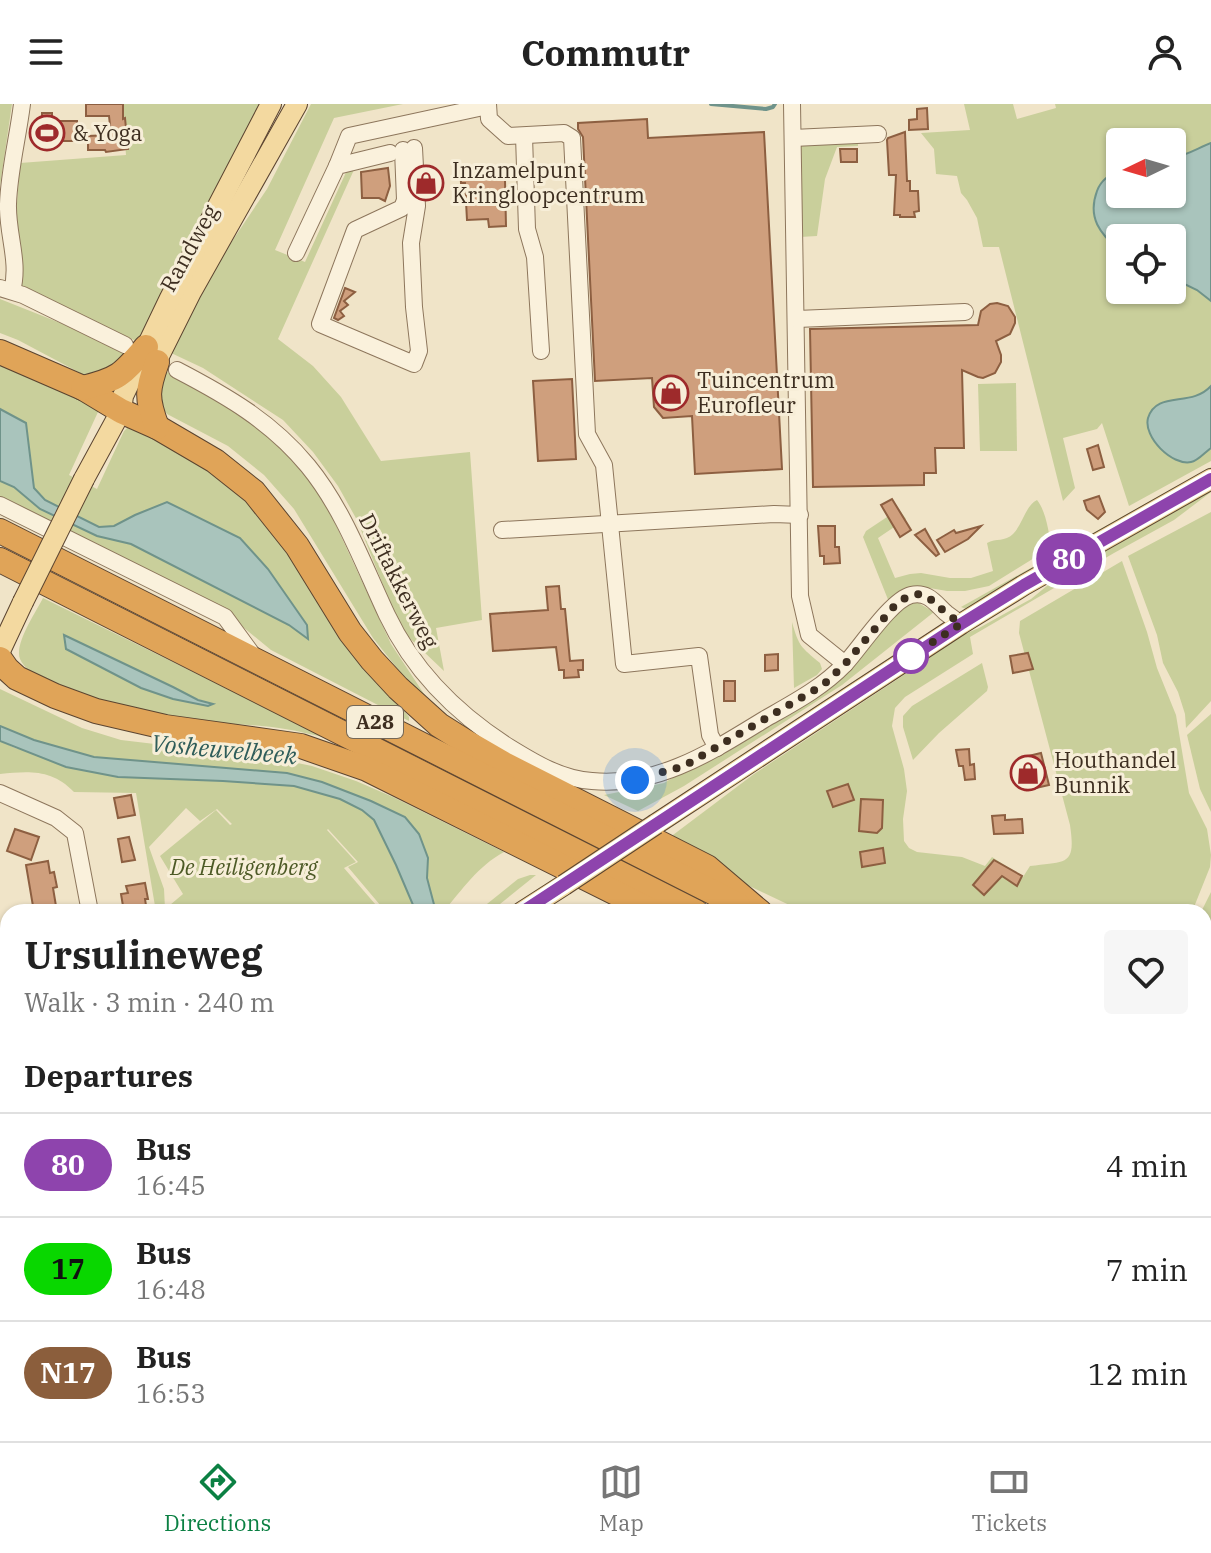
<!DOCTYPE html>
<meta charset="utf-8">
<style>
body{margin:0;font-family:"IBM Plex Serif",serif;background:#f6f6f6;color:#222;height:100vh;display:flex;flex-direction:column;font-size:30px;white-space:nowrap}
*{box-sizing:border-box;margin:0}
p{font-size:26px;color:#767676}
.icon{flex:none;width:44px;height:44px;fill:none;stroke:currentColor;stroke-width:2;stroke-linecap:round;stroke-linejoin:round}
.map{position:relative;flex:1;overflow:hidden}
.side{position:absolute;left:0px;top:800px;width:1212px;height:538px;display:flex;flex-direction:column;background:#fff;border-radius:24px 24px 0 0;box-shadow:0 2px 6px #0004}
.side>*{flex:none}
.badge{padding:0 16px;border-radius:26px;font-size:28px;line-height:52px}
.needle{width:52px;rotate:265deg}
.fabs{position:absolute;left:1106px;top:24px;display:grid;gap:16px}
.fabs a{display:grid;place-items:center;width:80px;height:80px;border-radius:8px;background:#fff;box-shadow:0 2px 6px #0004;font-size:40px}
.you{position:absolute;width:40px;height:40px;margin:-20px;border:6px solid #fff;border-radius:50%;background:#1a73e8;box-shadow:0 0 0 12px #1a73e833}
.map>.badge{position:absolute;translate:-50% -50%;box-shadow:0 0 0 4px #fff}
h2{padding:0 24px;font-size:30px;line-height:72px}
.round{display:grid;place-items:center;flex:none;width:84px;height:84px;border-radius:8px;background:#f6f6f6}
.summary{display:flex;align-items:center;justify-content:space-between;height:136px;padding:0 24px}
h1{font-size:38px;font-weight:700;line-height:60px}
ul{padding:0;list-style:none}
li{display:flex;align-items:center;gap:24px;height:104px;padding:0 24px;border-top:2px solid #e0e0e0}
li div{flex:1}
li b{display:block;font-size:30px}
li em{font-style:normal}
li .badge{min-width:88px;font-weight:700;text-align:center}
header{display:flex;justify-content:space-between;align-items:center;height:104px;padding:0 24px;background:#fff;font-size:36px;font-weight:700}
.tabs{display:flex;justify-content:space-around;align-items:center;height:112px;border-top:2px solid #e0e0e0;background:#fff;font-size:22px;color:#767676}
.tabs a{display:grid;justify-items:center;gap:4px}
.tabs .selected{color:#0b8043}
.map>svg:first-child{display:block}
.green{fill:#c9cf9b;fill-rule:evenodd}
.water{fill:#a9c4bc;stroke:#6f938a;stroke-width:2}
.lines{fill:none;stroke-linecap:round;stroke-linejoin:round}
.stream{stroke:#6f938a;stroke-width:4}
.building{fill:#cf9f7d;stroke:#8d5f41;stroke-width:2}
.minor-casing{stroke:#8d765c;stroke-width:18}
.major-casing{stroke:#5b4430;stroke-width:22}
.highway-casing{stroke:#5b4430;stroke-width:26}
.minor{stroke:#faf1dc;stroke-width:16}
.major{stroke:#f3d9a0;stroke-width:20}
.highway{stroke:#e0a458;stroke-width:24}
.major-bridge-casing{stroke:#5b4430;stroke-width:22;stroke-linecap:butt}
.major-bridge{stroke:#f3d9a0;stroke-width:20}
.line-casing{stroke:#fff;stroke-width:18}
.line{stroke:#8e44ad;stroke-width:12}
.walk{stroke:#3d2e20;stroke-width:8;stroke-dasharray:0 14.4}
.stop-dot{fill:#fff;stroke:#8e44ad;stroke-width:4}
.labels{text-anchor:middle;stroke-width:6;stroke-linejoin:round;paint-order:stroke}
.shield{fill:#f7eed8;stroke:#756857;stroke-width:2}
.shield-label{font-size:20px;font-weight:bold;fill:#3d2e20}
.poi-label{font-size:22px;fill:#3d2e20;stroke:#f7eed8;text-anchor:start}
.street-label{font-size:22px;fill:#3d2e20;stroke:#f7eed8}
.park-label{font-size:22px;font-style:italic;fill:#4d5a26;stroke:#f7eed8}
.water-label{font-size:24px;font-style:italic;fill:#2f5d5a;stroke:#f7eed8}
</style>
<header><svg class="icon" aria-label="menu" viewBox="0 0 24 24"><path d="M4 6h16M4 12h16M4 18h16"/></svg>Commutr<svg class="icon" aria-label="person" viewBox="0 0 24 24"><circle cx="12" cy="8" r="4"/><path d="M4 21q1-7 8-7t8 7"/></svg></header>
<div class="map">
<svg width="1211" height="1337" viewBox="0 0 1211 1337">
<rect width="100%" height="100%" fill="#f0e4c8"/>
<!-- green -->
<g class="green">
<polygon points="0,0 12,0 0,82"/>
<polygon points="122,0 261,0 138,238 22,183 16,144 16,112 20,59 126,51"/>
<polygon points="311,0 403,0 334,14 275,146 305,158 348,64 357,59 278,235 313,262 341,293 381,357 470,348 482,516 436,524 444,567 401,526 357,416 338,382 313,348 283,316 203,264 169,248 216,161 267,85"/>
<path d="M964,0h49l4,15 39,-11 -1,-4h156v39c-13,5 -25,13 -39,15v-16h-52v28c-7,3 -10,7 -15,12 -25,25 -6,50 15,70v38h52v-12l25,12 14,11v85l-14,11 -31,4 7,57c19,6 22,1 38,-10v13l-82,45 -27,-83 -5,6 -34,9 12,50 -12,13 -64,-254h-16l-6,-29 -10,-18 -6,-7 -4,-17 -21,-2 -2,-25 -13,-16 49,-3z"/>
<polygon points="858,35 858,42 837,43 825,75 817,132 800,133 799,38"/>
<polygon points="0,195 78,226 130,253 93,273 84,271 18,236 0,229"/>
<polygon points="0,253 98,301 98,308 69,371 97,385 124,327 132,319 252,393 371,567 409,613 409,617 271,546 227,510 0,395 0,377 14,383 40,405 97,432 131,440 289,521 307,534 307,521 268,465 240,434 167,399 135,411 114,422 99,423 45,396 34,384 26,319 0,305"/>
<polygon points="165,267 214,292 252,316 307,370 328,404 391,540 428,596 404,573 373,534 294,405 264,371 228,342 167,310 158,298"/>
<polygon points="1016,279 1017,347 980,347 978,280"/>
<polygon points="1211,363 1211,369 976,502 966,505 961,503"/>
<path d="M1211,384v4l-37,28 -60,33 -144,84 3,17 -68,43 -10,11 -3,18 12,43 3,22 -4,28 1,22 5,7 8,4 45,5 23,9 7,-9 31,20 7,-11c37,-5 46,0 40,-41l-51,-192 1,-12 102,-60 25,71 10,36 19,47 13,78 18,36 4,26 -1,12 -18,45h-388l-143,-68 93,-70 174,-115 22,-19 29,-12 52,-29 34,-28z"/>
<path d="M1037,396c10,13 11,32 15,47l-63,39 -24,5h-18l-29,-5 -29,16 -26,-65 3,-6 33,-22 7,10 -28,19 17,40 15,-4 11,-1 29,5h21l22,-7 -6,-28c9,-5 18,-1 26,-9 10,-10 12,-28 24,-34z"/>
<polygon points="1211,408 1211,597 1186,624 1185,610 1178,588 1163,559 1157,531 1128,452"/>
<path d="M43,494l284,140c-14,-3 -28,-7 -42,-9 -28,-5 -56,-4 -84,-9 -37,-5 -166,-26 -181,-61 -6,-15 16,-47 23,-61zM64,531l109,52 11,7 28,10 -4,2 -35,-7 -32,-11z"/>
<polygon points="915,497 934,508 842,581 684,682 638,707 604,691 664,679 793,603 897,505"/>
<path d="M792,518c7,25 9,25 28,41l2,6 -5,6 -23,13z"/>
<polygon points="982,559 988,583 987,587 939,629 913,656 903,623 903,612 912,602"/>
<path d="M0,585l82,39 39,12 152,18 39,8 44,15 37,16 111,55c-26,14 -42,38 -61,60h-7l-9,-34 1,-20 -9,-24 -15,-17 -33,-16 -49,-19 -35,-9 -193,-16 -60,-17 -34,-14z"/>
<polygon points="1211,610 1211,708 1200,685 1187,631"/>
<path d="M0,637l15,7 103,29 105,4 71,5 46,13 22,11 12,10 22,45 20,47h-30l-38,-45 10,-5 -30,-33 -1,1 29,32 -12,6 38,44h-207l-5,-7 13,-11 -23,-38 56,-46 14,15 2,-1 -15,-15 -17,12 -14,-13 -37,39 15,42 1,20 2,3h-11l-20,-119 -62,-1c-22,-23 -45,-21 -74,-18z"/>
<polygon points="530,771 536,771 490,808 477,808 518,775"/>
<polygon points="1211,788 1211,898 1204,898 1204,808 1201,808"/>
<polygon points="1204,1100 1211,1104 1211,1214 1204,1217"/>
<polygon points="1211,1219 1211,1337 919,1337 936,1330 1204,1330 1204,1221"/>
<polygon points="8,1229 8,1282 0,1288 0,1236"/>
<polygon points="8,1319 8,1330 873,1330 874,1337 0,1337 0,1324"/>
</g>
<!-- water -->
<g class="water">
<path d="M1211,39v158l-14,-11 -25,-12v-40h-52v14c-20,-19 -33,-34 -23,-61 4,-11 12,-16 23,-21v24h52v-36c14,-2 26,-10 39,-15z"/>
<path d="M1211,282v62c-6,4 -13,13 -20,14 -19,4 -48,-25 -43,-44 9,-28 43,-10 63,-32z"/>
<polygon points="0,305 26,319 34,384 45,396 99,423 114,422 135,411 167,398 240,434 268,465 307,521 308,535 289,521 131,440 97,432 40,405 14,383 0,377"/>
<polygon points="64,531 173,583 198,596 213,600 208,602 173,595 141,584 66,545"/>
<polygon points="0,622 34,636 94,653 287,669 322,678 371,697 405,713 419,730 428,754 427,774 436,808 416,808 396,761 374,716 362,706 340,695 294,682 223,677 118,673 66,663 0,637"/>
</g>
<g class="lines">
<!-- stream -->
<polyline class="stream" points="711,0 766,5 773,3 775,0"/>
</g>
<!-- building -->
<g class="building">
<polygon points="86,0 123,0 123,15 125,14 128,45 106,48 105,46 88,46 88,32 111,31 109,12 86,12"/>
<polygon points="927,4 928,25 909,26 909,16 917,15 917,5"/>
<polygon points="42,9 52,9 52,17 77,17 78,37 42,37"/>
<polygon points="647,15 648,34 764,28 782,365 695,370 692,312 663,314 654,303 652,274 595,277 583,33 578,25 578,19"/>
<polygon points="905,28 907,77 910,77 910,87 918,87 919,107 914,108 915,113 900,113 900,111 894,111 896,71 889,71 887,36 888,34"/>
<polygon points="840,45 857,45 857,58 841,58"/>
<polygon points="509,62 510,76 505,76 506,122 489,123 488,115 467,116 465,79 461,79 460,64"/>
<polygon points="388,64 390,82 385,97 379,94 362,94 361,68"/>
<polygon points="345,184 355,188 344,197 348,201 340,207 344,212 338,216 334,214"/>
<polygon points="997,199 1008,202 1015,213 1015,219 1010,230 996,237 1001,251 1001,258 995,269 983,274 978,273 962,266 964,344 935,344 936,369 924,369 924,381 813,383 810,225 978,221 981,207 990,200"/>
<polygon points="572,275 576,355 538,357 533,277"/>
<polygon points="1098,341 1104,363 1093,366 1087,345"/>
<polygon points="1099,392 1105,408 1098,415 1087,406 1084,397"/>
<polygon points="892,395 911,426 900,433 881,401"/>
<polygon points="818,422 835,422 835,443 839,443 840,459 824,460 824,452 820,452"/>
<polygon points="981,422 968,435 945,448 937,436 954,426 956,429"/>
<polygon points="925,425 939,450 936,452 915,431"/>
<polygon points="559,482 561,505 565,505 570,557 583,556 583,566 578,566 579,573 564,574 564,566 559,566 556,543 493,547 490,510 548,506 546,483"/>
<polygon points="1028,549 1033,565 1013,569 1010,552"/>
<polygon points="778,550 778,566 765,567 765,551"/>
<rect x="724" y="577" width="11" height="20"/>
<polygon points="969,645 970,661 974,660 975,675 965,676 963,662 959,662 956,646"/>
<polygon points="1041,649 1049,681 1027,686 1020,654"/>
<polygon points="848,680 854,696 833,703 827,687"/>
<polygon points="131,691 135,711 118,714 114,694"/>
<polygon points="861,695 883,696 882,724 877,729 859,727"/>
<polygon points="1005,711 1005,716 1022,715 1023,729 994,730 992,712"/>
<polygon points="15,725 39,733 31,756 7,747"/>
<polygon points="129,733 135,756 122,758 118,735"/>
<polygon points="883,744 885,759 862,763 860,748"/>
<polygon points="994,756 1022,772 1017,782 1002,772 984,791 973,781"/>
<polygon points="48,757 50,769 54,768 57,783 53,784 57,808 34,808 26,761"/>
<polygon points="145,779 148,795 145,795 147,808 124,808 121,790 128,789 126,782"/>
</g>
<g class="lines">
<!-- minor casing -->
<g class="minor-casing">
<g id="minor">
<polyline points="488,0 489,15 508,32 564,29 572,34 587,330 604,361 624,560 699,552 710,631 717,644"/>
<polyline points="792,0 800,492 809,531 845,560"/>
<polyline points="524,32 527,125 535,153 541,247"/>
<polyline points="793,34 878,30"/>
<polyline points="403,46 405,96 402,104 355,126 320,220 414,260 419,247 414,203 411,139 417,102 414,44"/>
<polyline points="337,62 349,32 488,2"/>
<polyline points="296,149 337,62 390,49"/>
<polyline points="0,184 23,191 125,241"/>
<path d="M12,187c8,-29 -5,-57 -4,-87 1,-33 10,-67 14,-100"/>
<polyline points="797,215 965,208"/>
<path d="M177,266c50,26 95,52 131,96 36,44 55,98 79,149 27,57 70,99 122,132 26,16 52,32 83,34 66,6 119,-29 173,-62 28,-16 57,-31 80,-55 15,-16 46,-64 66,-69 17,-4 24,8 35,18 5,4 10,7 15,11"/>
<polyline points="0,401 225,513 255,554"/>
<polyline points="502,426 774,410 800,411"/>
<polyline points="0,689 56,714 75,729 90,808"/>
<polyline points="0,1014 8,1013"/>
<polyline points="885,1337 888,1330"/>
</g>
</g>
<!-- major casing -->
<g class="major-casing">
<g id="major">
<polyline points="150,270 191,188 297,0"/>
<polyline points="84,375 121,307 123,292 170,194 271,0"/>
<polyline points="0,547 23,498"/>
<polyline points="656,720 961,520 1024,481 1211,375"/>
<polyline points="522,808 564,781"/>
<polyline points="0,1212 8,1206"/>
</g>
</g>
<!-- highway casing -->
<g class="highway-casing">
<g id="highway">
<polyline points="0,248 83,284 121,307 157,323 215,357 254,388 297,442 350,528 372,556 398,584 439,621 466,638 504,660 707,763 760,808"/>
<path d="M83,284c36,-9 39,-13 63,-41"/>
<path d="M157,323c-11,-29 -10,-37 0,-65"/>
<polyline points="0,427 738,801"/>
<polyline points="0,456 696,808"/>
<polyline points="0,555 7,565 17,574 55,592 96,607 165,623 301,642 367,665 654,808"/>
<polyline points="1204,1036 1211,1039"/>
<polyline points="1204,1065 1211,1069"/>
</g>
</g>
<!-- minor -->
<use href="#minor" class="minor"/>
<!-- major -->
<use href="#major" class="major"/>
<!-- highway -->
<use href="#highway" class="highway"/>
<!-- major-bridge casing -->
<g class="major-bridge-casing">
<g id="major-bridge">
<polyline points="23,498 84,375"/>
<polyline points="564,781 656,720"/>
</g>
</g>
<!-- major-bridge -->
<use href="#major-bridge" class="major-bridge"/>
</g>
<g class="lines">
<!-- line casing -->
<g class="line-casing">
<polyline id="line" points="522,808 961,520 1024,481 1211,375"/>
</g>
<!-- line -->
<use href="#line" class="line"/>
<!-- walk -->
<path class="walk" d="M635,676l49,-14 139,-81 22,-21 51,-60c25,-18 30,-9 49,8 5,4 11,8 16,12l-50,32"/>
</g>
<!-- icons -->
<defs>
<g id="stadium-ring" transform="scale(1.8)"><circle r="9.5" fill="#f7eed8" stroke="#9e2a2b" stroke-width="1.5"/><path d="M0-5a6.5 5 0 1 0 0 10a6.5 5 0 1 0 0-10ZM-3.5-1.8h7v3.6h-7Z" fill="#9e2a2b"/></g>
<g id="shop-ring" transform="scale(1.8)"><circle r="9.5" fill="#f7eed8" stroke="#9e2a2b" stroke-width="1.5"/><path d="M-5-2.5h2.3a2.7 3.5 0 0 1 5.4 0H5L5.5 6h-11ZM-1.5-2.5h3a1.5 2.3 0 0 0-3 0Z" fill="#9e2a2b"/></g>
</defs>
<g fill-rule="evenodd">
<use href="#stadium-ring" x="47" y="29"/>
<use href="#shop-ring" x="426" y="79"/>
<use href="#shop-ring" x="671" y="289"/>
<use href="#shop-ring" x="1028" y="669"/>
</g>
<!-- markers -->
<circle class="stop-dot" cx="911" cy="552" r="16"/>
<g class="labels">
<!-- shield labels -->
<rect class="shield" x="347" y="602" width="56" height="32" rx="6"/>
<g class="shield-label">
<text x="375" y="625">A28</text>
</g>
<!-- poi labels -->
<g class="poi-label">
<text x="73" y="37">&amp; Yoga</text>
<text x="452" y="74">Inzamelpunt<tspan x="452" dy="25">Kringloopcentrum</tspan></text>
<text x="697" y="284">Tuincentrum<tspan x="697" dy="25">Eurofleur</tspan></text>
<text x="1054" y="664">Houthandel<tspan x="1054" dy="25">Bunnik</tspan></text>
</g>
<!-- street labels -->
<g class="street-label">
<text transform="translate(189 144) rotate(-61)" y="8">Randweg</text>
<text transform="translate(399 477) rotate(63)" y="8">Driftakkerweg</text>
</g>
<!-- park labels -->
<g class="park-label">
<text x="244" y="771">De Heiligenberg</text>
</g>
<!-- water labels -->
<g class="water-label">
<text transform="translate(224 646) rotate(5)" y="8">Vosheuvelbeek</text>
</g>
</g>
</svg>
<div class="fabs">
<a><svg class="needle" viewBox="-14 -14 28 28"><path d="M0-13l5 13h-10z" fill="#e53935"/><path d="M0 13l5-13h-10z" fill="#767676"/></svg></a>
<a><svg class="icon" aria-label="locate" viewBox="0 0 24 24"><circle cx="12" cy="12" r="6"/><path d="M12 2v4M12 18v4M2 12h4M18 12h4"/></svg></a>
</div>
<div class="you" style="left:635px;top:676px"></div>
<b class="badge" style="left:1069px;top:455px;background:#8e44ad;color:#fff">80</b>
<section class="side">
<div class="summary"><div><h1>Ursulineweg</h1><p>Walk · 3 min · 240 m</p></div><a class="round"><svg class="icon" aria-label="heart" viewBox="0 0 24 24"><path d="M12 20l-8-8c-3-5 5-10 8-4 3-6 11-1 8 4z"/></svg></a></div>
<h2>Departures</h2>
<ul>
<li><span class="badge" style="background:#8e44ad;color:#fff">80</span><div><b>Bus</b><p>16:45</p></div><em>4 min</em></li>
<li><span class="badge" style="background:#09d700;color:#111">17</span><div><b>Bus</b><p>16:48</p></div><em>7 min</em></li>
<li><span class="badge" style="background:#8b5e3c;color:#fff">N17</span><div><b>Bus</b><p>16:53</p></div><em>12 min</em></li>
</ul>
</section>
</div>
<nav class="tabs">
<a class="selected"><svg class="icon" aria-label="directions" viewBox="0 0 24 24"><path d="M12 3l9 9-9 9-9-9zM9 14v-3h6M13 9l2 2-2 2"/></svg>Directions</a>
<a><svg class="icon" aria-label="map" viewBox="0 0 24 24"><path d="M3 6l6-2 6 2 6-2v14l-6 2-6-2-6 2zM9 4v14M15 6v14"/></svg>Map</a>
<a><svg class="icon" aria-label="tickets" viewBox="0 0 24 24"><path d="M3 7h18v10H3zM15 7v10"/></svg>Tickets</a>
</nav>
